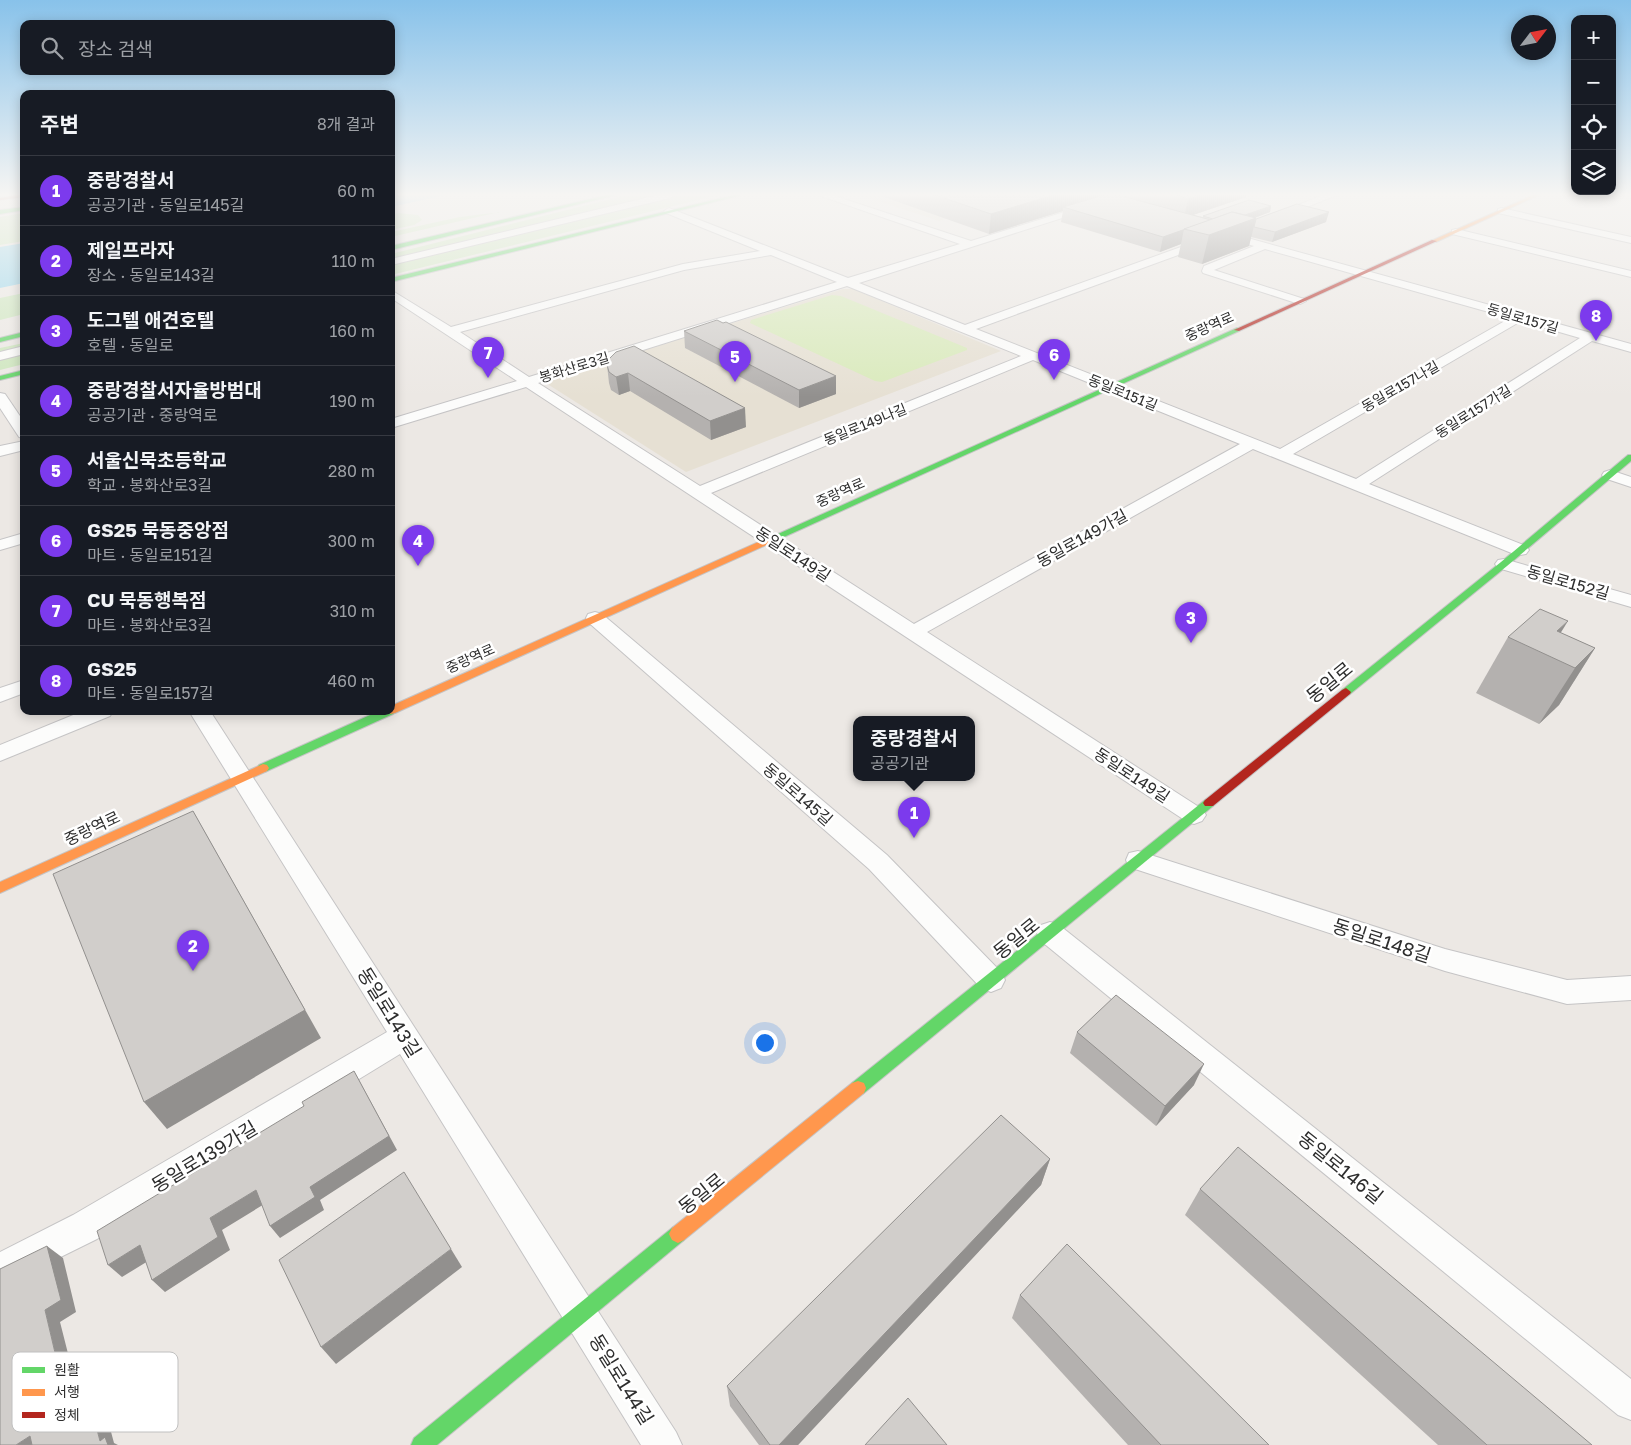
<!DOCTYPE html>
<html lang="ko">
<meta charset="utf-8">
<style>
:root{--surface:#171b24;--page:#20242c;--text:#f1f3f6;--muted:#9ea1a6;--line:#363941;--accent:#7c3aed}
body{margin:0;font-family:"Golos Text","Noto Sans KR",sans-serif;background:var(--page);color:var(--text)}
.controls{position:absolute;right:15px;top:15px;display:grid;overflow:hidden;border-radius:10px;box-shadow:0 2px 12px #0003}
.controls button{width:45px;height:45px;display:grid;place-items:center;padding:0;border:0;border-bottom:1px solid var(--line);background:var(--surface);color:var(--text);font:25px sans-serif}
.compass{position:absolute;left:1511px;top:15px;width:45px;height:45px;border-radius:50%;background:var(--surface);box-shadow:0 2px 12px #0003;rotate:58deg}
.you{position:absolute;left:764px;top:1042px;width:18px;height:18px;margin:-12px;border:4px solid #fff;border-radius:50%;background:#1a73e8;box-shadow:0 0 0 8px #1a73e833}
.badge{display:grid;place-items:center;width:32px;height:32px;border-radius:50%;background:var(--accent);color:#fff;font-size:16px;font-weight:700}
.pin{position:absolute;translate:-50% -41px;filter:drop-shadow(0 1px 2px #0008)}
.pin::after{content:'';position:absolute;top:26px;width:18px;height:15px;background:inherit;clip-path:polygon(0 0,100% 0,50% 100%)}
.popup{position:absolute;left:853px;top:716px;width:122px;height:65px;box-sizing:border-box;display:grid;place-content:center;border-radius:10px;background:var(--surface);filter:drop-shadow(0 1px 4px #0005);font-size:16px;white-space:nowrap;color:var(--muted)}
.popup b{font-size:19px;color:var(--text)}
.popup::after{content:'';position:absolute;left:50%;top:100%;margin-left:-10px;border:10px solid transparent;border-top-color:var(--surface)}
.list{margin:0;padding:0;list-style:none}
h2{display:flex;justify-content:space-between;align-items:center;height:65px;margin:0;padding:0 20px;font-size:21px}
h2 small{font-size:16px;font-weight:400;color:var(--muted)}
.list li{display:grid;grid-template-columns:32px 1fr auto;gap:15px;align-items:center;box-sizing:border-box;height:70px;padding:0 20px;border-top:1px solid var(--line)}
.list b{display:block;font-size:19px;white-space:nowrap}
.list p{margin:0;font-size:16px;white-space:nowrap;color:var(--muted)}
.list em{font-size:16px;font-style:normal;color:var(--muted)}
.icon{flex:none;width:28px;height:28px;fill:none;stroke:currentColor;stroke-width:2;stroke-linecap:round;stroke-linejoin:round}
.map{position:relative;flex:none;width:1631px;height:1445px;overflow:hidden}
.search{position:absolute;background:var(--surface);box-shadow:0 2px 12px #0003;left:20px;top:20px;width:375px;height:55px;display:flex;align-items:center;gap:12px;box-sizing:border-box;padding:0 18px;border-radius:10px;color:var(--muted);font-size:19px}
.panel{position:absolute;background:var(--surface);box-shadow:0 2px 12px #0003;left:20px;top:90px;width:375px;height:625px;border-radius:10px}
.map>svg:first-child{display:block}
</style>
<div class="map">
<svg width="1631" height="1445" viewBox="0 0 1631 1445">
<rect width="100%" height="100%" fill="#ece8e4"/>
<g fill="#e6e0d3">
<polygon points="860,195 1026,195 939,221"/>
<polygon points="843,289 853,289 1001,351 686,472 549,385 550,379"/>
</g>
<g fill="#cee6be">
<polygon points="627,195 718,195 391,275 391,254"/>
<polygon points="500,212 499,212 391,237 391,232 460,217"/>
<polygon points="24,213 24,241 0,245 0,217"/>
<polygon points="398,213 418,215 422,220 414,225 391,230 391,215"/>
<polygon points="24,293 24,314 0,320 0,298"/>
<polygon points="24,343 24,364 0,370 0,348"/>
</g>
<polygon fill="#d9eabb" points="832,295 841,296 967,348 967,350 882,382 875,381 750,323 751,320"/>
<g fill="#99d6ec">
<polygon points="391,195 445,195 391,207"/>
<polygon points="24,243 24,283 0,288 0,247"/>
</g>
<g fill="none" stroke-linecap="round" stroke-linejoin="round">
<g stroke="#c5c4c5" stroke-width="2">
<g id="street">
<polygon points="658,195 675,195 670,198 391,265 391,259"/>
<path d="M818,195h14l139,46 148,-46h15l-275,88 106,42 238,-86h8l1,2 -1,2 -235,86 304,120 230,-131 -245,-69 -51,21 90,29 2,2 -6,3 -4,-1 -93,-30 -1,-2 2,-5 50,-20 -36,-10v-4h8l405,112v8l-39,-11 -223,143 157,62 3,4 -3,4 -6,1 -6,-1 -261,-105 -326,183 275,177 4,6 -4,6 -8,3 -8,-3 -660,-434 -135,41v-9l126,-38 -126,-83v-8l60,37 232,-63 77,-13 -94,-38 -2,-2 5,-3 179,70 112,-34zM771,255l66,27 -308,95 -69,-45 224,-62zM847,286l174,70 -321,130 -162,-103zM1521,321l59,17 -224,141 -63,-25zM1033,360l207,84 -326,180 -203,-131z"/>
<polygon points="1323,195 1337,195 1279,218 1273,218 1271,216"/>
<polygon points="1501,208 1631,237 1631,243 1498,213 1498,209"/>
<polygon points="1456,229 1631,271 1631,277 1452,234 1452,230"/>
<polygon points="24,346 24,354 0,360 0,352"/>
<polygon points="0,393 5,394 24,422 24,438 19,437 0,408"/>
<polygon points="24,441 24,450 0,456 0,446"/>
<polygon points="1610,470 1631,477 1631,487 1604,478 1602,475 1604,472"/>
<polygon points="24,533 24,543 0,550 0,540"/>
<polygon points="1504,559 1631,595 1631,607 1498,568 1495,564 1498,560"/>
<polygon points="595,612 602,614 887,855 1001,972 1005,980 1001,988 991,992 981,988 869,869 588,622 586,618 588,614"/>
<polygon points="24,680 24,693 0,702 0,688"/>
<polygon points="83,711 113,711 110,716 0,761 0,745"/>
<polygon points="189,711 210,711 676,1432 682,1445 641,1445 400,1054 97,1239 0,1287 0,1252 73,1215 387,1032"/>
<polygon points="1138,851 1445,949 1567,980 1631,976 1631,1000 1567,1004 1445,971 1129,867 1126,860 1129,853"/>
<polygon points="1050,922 1059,925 1631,1379 1631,1420 1618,1415 1041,941 1037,933 1041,925"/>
</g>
</g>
<g stroke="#c5c4c5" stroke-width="2">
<g id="fast">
<polygon points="607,195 616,195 391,250 391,246"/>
<polygon points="734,195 742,195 391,282 391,278"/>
<polygon points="24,207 24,210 0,214 0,210"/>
<polygon points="1237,328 1239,329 1239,331 775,541 769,541 767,539"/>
<polygon points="24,332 24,336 0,342 0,338"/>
<polygon points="24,370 24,374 0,380 0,376"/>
<polygon points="1628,455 1631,455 1631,461 1507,566 1350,694 1342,694 1341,692 1342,690 1501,562"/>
<polygon points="391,708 395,711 393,714 267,771 263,772 257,768 259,765 379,711 391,711"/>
<polygon points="1209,799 1213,800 1215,803 1213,806 864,1093 858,1095 852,1093 850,1088 852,1083 1205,800"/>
<polygon points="678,1225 684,1228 687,1234 684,1240 437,1445 411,1445 414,1438 672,1228"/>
</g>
</g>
<g stroke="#c5c4c5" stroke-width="2">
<g id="slow">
<polygon points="1533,195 1539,195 1436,242 1431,241"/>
<polygon points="772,536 775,537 775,541 395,713 391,714 386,711 391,711 391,706"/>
<polygon points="263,764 267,765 269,768 267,771 0,893 0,882"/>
<polygon points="858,1081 864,1083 866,1088 864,1093 684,1240 678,1243 672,1240 669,1234 672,1228 852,1083"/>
</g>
</g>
<g stroke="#c5c4c5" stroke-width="2">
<g id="jam">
<polygon points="15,195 24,195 24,197 0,200 0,198"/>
<polygon points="1432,240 1437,241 1239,331 1234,330"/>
<polygon points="1346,688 1351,692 1350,694 1213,806 1205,806 1203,803 1205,800 1342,690"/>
</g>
</g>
<use href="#street" fill="#fcfcfb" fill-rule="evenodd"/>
<use href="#fast" fill="#63d668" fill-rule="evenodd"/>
<use href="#slow" fill="#ff974d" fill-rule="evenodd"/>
<use href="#jam" fill="#b3261e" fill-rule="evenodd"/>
</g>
<g fill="#b4b1af">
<polygon points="884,195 1118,195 1125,197 1125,195 1246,195 1246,197 1193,215 1203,217 1203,216 1271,206 1270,212 1255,218 1256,218 1256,219 1326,222 1272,242 1251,237 1249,246 1202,264 1178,257 1181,244 1160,252 1061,222 1063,211 989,234 884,197"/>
<polygon points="684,331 836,394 799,408 685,348"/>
<polygon points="609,359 746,427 711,440 630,391 619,395 611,390 609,383 607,365"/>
<polygon points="1561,633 1595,648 1559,705 1539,724 1476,693 1508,637"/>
<polygon points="1077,1032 1194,1085 1156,1126 1070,1053"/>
<polygon points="1050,1159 1041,1185 798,1445 759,1445 730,1406 727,1386"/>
<polygon points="1200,1189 1592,1445 1438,1445 1185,1215"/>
<polygon points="1020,1295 1269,1445 1128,1445 1012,1318"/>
</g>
<g fill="#92908e">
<polygon points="1053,195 1113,195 1063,207 1063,211 989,234 991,214"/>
<polygon points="1199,195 1246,195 1246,197 1184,218 1188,199"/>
<polygon points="1271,206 1270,212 1224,229 1226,222"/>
<polygon points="1329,212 1326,222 1272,242 1275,232"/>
<polygon points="1256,218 1249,246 1202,264 1209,235"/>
<polygon points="1184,229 1181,244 1160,252 1163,237"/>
<polygon points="628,373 630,391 619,395 616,377"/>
<polygon points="836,376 836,394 799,408 799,390"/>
<polygon points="745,408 746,427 711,440 710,421"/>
<polygon points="1568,621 1547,655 1557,631"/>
<polygon points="1595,648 1559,705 1539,724 1575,668"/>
<polygon points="193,811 321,1038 167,1129 144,1102"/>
<polygon points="1204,1064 1194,1085 1156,1126 1165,1106"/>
<polygon points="354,1071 397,1150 320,1200 324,1210 280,1238 270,1226 310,1187"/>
<polygon points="1050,1159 1041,1185 798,1445 779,1445"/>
<polygon points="256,1190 266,1203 222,1230 230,1250 165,1292 152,1280 210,1218"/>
<polygon points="140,1245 153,1258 122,1277 108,1265"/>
<polygon points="47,1246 63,1258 76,1312 60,1322 76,1385 60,1374 45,1310"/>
<polygon points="451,1249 462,1267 336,1364 321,1347"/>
<polygon points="79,1361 95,1372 114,1443 118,1445 107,1445 100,1441"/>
<polygon points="30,1436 47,1445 16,1445"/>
</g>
<g fill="#d1cecb" stroke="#92908e">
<polygon points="935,195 1053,195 991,214"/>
<polygon points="1104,195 1118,195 1211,220 1163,237 1063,207"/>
<polygon points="1176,195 1199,195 1188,199"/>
<polygon points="1249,200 1271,206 1245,215 1232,212 1213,219 1203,216"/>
<polygon points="1297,204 1329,212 1275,232 1254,227 1256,219"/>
<polygon points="1232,212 1256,218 1209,235 1184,229"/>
<polygon points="717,320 723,323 726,322 836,376 799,390 684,331"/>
<polygon points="634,346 745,408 710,421 628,373 616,377 609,372 607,365 609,359 616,352"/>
<polygon points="1540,609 1568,621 1557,631 1595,648 1575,668 1508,637"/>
<polygon points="193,811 305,1010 144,1102 53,874"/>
<polygon points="1116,995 1204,1064 1165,1106 1077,1032"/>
<polygon points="354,1071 389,1136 310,1187 315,1197 270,1226 256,1190 210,1218 218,1237 152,1280 140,1245 108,1265 97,1231 304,1106 302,1102"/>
<polygon points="1001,1115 1050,1159 779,1445 770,1445 727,1386"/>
<polygon points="1238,1147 1592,1445 1487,1445 1200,1189"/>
<polygon points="404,1172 451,1249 321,1347 279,1260"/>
<polygon points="1067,1244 1269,1445 1161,1445 1020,1295"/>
<polygon points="47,1246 61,1300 45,1310 60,1374 79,1361 100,1441 105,1437 108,1445 32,1445 30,1436 16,1445 0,1445 0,1269"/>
<polygon points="908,1398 947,1445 865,1445"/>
</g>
<linearGradient id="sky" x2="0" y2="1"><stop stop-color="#88c2ea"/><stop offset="0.49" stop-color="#f6f5f3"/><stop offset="1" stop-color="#f6f5f3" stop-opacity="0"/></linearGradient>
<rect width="1631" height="397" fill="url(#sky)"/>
<g text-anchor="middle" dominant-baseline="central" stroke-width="5" stroke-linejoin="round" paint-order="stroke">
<g font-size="14" fill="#2e2e2e" stroke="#fff">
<text transform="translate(1523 318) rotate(16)">동일로157길</text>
<text transform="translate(1209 326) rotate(-24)">중랑역로</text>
<text transform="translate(574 367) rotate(-17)">봉화산로3길</text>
<text transform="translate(1400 386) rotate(-30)">동일로157나길</text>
<text transform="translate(1123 392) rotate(22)">동일로151길</text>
<text transform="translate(1473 411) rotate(-32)">동일로157가길</text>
<text transform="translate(865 424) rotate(-22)">동일로149나길</text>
<text transform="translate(840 492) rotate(-24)">중랑역로</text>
<text transform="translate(470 658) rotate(-24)">중랑역로</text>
</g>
<g font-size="16" fill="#2e2e2e" stroke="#fff">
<text transform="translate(1082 538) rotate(-29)">동일로149가길</text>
<text transform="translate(793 554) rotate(33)">동일로149길</text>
<text transform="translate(1568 582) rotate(16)">동일로152길</text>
<text transform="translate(1132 775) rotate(33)">동일로149길</text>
<text transform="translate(798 794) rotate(41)">동일로145길</text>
<text transform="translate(92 828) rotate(-25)">중랑역로</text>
</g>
<g font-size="19" fill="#2e2e2e" stroke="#fff">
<text transform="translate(1329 682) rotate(-39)">동일로</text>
<text transform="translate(1016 938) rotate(-39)">동일로</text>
<text transform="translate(1382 940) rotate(18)">동일로148길</text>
<text transform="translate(390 1012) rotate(58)">동일로143길</text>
<text transform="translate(204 1156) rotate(-31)">동일로139가길</text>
<text transform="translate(1341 1167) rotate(39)">동일로146길</text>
<text transform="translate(701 1193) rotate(-39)">동일로</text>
<text transform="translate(622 1379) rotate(58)">동일로144길</text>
</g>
</g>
<rect x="12" y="1352" width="166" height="80" rx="8" fill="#fff" stroke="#c0c0c0" stroke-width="1"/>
<rect x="22" y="1367" width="23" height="6" fill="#63d668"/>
<rect x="22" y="1389" width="23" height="7" fill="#ff974d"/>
<rect x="22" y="1412" width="23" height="6" fill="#b3261e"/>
<g font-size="14" fill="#2e2e2e">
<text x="54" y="1375">원활</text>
<text x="54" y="1397">서행</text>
<text x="54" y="1420">정체</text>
</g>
</svg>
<div class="controls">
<button>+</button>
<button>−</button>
<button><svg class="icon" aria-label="locate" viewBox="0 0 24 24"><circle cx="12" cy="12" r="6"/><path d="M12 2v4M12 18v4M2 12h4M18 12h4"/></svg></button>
<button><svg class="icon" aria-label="layers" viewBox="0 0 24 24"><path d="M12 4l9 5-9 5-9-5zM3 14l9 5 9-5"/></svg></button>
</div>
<svg class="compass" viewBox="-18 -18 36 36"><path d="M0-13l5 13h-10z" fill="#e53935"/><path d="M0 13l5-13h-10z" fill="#9ea1a6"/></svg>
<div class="you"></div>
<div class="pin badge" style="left:914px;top:838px">1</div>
<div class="popup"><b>중랑경찰서</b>공공기관</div>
<div class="pin badge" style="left:193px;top:971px">2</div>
<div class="pin badge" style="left:1191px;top:643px">3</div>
<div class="pin badge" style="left:418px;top:566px">4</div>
<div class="pin badge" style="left:735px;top:382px">5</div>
<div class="pin badge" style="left:1054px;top:380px">6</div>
<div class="pin badge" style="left:488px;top:378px">7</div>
<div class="pin badge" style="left:1596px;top:341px">8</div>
<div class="search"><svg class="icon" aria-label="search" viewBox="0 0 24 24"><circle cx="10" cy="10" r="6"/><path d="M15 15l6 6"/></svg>장소 검색</div>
<section class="panel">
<h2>주변<small>8개 결과</small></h2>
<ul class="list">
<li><span class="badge">1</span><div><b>중랑경찰서</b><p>공공기관 · 동일로145길</p></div><em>60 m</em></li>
<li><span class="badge">2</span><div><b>제일프라자</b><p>장소 · 동일로143길</p></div><em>110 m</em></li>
<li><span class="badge">3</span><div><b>도그텔 애견호텔</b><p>호텔 · 동일로</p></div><em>160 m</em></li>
<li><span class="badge">4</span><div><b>중랑경찰서자율방범대</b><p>공공기관 · 중랑역로</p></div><em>190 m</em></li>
<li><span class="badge">5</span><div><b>서울신묵초등학교</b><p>학교 · 봉화산로3길</p></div><em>280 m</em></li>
<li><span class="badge">6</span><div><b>GS25 묵동중앙점</b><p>마트 · 동일로151길</p></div><em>300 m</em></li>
<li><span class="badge">7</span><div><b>CU 묵동행복점</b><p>마트 · 봉화산로3길</p></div><em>310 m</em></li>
<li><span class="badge">8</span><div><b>GS25</b><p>마트 · 동일로157길</p></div><em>460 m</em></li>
</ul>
</section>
</div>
